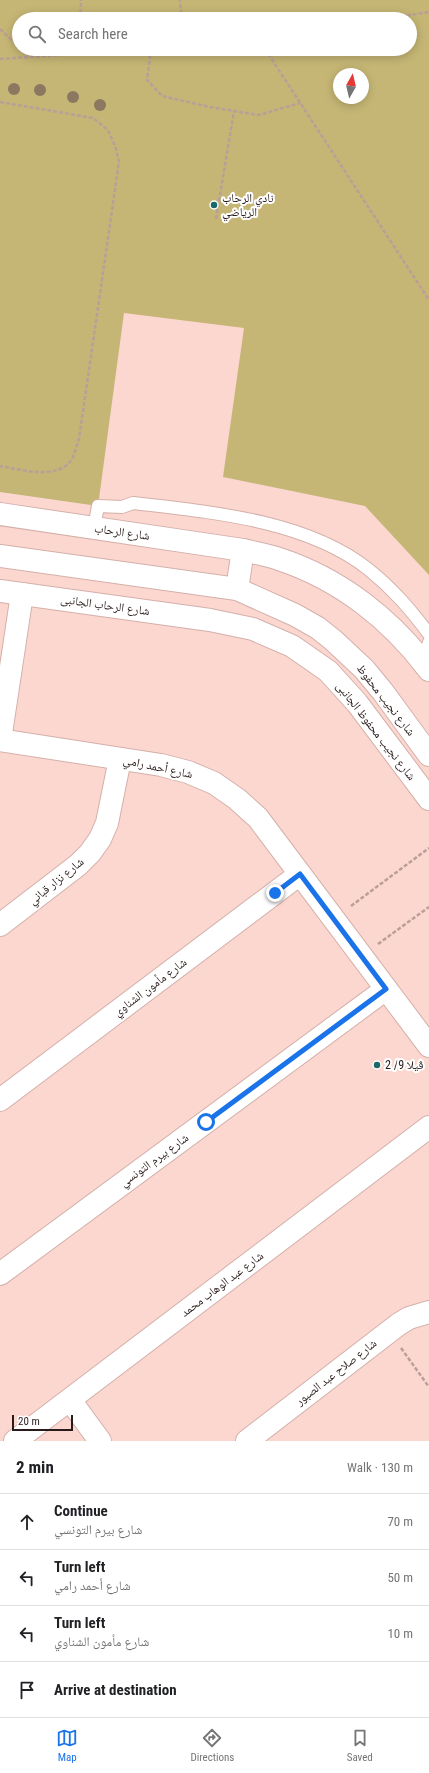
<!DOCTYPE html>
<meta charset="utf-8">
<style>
:root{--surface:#fff;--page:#f2f2f2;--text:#202124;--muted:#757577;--line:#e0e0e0;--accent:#1a73e8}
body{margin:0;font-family:"Roboto Condensed","Noto Naskh Arabic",sans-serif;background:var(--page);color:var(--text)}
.compass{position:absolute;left:333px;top:68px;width:36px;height:36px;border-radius:50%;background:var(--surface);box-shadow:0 2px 10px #0003;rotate:8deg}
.scale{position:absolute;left:12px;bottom:10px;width:61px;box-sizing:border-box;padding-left:4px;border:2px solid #281b19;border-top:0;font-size:11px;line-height:14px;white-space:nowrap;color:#281b19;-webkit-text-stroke:3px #fff;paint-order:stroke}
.stop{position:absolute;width:12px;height:12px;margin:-9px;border:3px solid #1a73e8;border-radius:50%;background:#fff}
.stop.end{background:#1a73e8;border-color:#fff;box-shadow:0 1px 4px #0008}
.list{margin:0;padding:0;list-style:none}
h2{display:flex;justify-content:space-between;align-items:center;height:52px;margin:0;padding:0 16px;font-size:17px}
h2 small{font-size:13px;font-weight:400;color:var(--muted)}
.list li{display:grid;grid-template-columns:26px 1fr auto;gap:12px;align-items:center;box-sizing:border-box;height:56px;padding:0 16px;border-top:1px solid var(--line)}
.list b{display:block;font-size:15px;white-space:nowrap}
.list p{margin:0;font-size:13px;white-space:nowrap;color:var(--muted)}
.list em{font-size:13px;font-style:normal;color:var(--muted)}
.icon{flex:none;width:22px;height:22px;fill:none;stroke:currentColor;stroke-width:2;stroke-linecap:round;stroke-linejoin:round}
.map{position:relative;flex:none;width:429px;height:1441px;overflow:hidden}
.search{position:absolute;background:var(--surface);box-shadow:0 2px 10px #0003;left:12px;right:12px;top:12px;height:44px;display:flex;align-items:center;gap:10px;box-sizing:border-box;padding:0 14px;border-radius:22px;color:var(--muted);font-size:15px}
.sheet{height:276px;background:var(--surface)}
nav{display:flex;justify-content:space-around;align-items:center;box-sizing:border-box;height:56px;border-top:1px solid var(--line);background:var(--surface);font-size:11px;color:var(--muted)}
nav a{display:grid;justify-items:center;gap:2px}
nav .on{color:var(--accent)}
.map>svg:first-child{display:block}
</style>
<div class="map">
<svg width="429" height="1441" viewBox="0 0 429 1441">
<rect width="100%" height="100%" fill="#fbd7d0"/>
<path fill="#c5b675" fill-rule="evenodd" d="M0,0h429v575l-64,-69 -142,-29 21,-149 -120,-15 -26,193 -98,-14zM19,19h391v30h-391zM339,74h24v24h-24z"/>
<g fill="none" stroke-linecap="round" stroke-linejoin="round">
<g stroke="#d4b0aa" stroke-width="14">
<g id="lane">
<path d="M94,528l4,-22 24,1 11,-4c77,9 173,17 235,66 25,20 42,40 61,65"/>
<polyline points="423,661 429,642"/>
</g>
</g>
<g stroke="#d4b0aa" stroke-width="24">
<g id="street">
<polyline points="0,591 210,620 253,629 292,646 328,671 357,703 429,799"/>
<polyline points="0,740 161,765 188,772 214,783 237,799 258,818 429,1046"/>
<polyline points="0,740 22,594"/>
<polyline points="0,925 78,865 90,853 100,839 107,823 120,759"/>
<polyline points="0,1100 300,874"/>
<polyline points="0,1274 386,989"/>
<polyline points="70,1400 100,1441"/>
<polyline points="15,1441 429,1127"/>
<polyline points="247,1441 399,1324 409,1318 429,1312"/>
</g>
</g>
<g stroke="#d4b0aa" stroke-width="24">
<g id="secondary">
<path d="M0,514l243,36c12,3 24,5 36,9 61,20 112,60 150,111"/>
<polyline points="0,556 237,589 295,615 318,628 333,640 364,669 383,692 429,755"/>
<polyline points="237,589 243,550"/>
</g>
</g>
<g stroke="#bb9e98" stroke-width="2.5" stroke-dasharray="4 2" stroke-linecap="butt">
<polyline points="80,19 81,0"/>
<polyline points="178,19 181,13 180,0"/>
<polyline points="383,19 429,12"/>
<polyline points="0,29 19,47"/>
<polyline points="21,49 30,56"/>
<polyline points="151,49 147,80 162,96 210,107 259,115 300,103"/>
<polyline points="265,49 429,300"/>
<polyline points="59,54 64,49"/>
<polyline points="0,59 151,49"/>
<path d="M0,102l93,16 15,12 8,19 3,13 -40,277c-2,6 -4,12 -6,18 -12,24 -52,13 -73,9"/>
<polyline points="216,219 234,111"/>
<polyline points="351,906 429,848"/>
<polyline points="378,944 429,907"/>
<polyline points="401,1348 429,1387"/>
</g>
<use href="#lane" stroke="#fff" stroke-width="12"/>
<use href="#street" stroke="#fff" stroke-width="22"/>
<use href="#secondary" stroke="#fff" stroke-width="22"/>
</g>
<g fill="#8c7861">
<circle cx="14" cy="89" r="6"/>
<circle cx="40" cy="90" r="6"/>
<circle cx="73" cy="97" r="6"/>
<circle cx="100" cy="105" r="6"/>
</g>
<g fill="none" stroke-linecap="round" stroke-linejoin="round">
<polyline stroke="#1a73e8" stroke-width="5" points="206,1122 386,989 300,874 275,893"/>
</g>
<g fill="#1b686a" stroke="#fff" stroke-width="1.5">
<circle cx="214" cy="205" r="4"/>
<circle cx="377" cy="1065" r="4"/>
</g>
<g text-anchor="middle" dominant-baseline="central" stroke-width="4" stroke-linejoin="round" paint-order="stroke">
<g font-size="12" fill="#281b19" stroke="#fff" text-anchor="start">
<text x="222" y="198">نادي الرحاب<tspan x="222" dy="14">الرياضي</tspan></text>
<text x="385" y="1065">ڤيلا 9/ 2</text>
</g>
<g font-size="12" fill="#281b19" stroke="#fff">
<text transform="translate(122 532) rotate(8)">شارع الرحاب</text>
<text transform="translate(105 605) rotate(8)">شارع الرحاب الجانبى</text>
<text transform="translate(386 700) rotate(52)">شارع نجيب محفوظ</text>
<text transform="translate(376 731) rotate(52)">شارع نجيب محفوظ الجانبى</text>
<text transform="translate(158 767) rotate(12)">شارع أحمد رامي</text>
<text transform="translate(56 881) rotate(-39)">شارع نزار قباني</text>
<text transform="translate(150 987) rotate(-37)">شارع مأمون الشناوي</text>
<text transform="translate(154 1160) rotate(-36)">شارع بيرم التونسي</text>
<text transform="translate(222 1284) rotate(-37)">شارع عبد الوهاب محمد</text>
<text transform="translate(336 1372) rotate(-38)">شارع صلاح عبد الصبور</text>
</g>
</g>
</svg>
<svg class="compass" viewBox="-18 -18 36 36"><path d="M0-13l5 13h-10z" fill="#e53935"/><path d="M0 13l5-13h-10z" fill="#757577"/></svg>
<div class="scale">20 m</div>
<div class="stop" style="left:206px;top:1122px"></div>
<div class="stop end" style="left:275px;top:893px"></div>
<div class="search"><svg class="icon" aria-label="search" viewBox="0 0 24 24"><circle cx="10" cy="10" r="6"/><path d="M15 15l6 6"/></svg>Search here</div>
</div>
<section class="sheet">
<h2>2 min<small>Walk · 130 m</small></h2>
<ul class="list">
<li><svg class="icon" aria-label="ahead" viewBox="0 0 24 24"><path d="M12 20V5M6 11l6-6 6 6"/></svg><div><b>Continue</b><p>شارع بيرم التونسي</p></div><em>70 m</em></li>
<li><svg class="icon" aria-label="left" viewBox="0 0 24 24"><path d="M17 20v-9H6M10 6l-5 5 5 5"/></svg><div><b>Turn left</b><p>شارع أحمد رامي</p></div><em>50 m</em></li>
<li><svg class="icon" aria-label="left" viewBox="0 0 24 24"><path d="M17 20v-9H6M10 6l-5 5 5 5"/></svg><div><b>Turn left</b><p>شارع مأمون الشناوي</p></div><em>10 m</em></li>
<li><svg class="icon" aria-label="arrive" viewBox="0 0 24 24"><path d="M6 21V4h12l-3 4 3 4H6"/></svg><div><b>Arrive at destination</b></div></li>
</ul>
</section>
<nav>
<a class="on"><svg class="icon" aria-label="map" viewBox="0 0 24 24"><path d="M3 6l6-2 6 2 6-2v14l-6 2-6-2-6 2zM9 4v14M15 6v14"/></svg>Map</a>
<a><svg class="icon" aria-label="directions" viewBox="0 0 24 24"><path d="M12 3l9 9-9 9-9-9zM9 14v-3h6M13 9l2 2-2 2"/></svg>Directions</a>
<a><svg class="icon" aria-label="saved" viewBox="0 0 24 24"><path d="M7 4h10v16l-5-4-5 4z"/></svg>Saved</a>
</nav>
